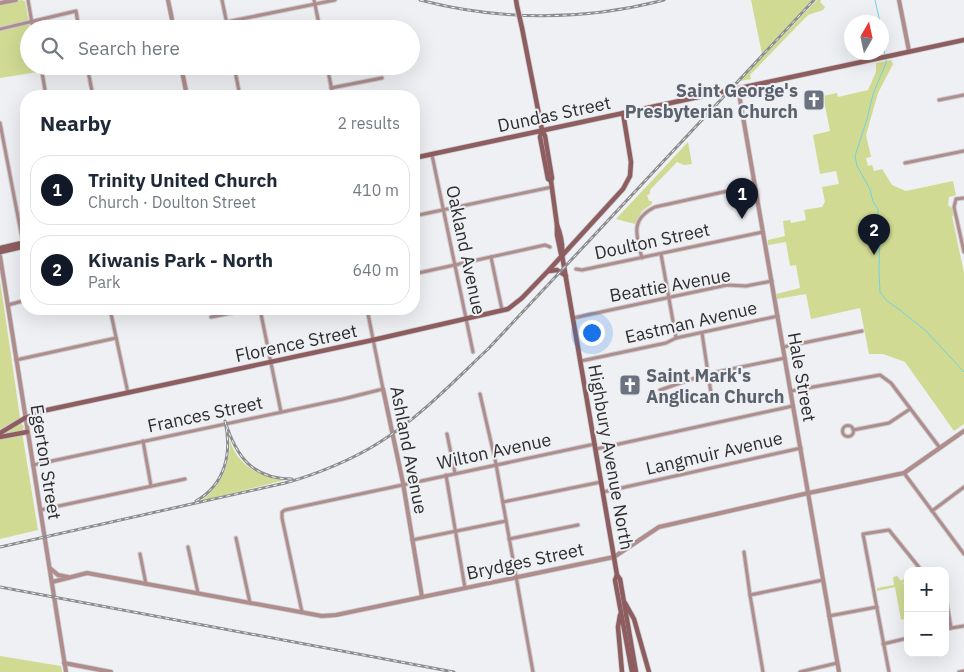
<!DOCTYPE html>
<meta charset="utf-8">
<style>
:root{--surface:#fff;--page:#f6f6f7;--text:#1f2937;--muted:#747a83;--line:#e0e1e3;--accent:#111827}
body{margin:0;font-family:"IBM Plex Sans",sans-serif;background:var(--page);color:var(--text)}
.controls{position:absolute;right:15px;bottom:15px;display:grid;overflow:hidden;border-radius:10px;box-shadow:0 5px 20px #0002}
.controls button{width:45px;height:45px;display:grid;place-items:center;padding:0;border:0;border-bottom:1px solid var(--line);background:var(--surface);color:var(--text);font:25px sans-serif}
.compass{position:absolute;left:844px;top:15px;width:45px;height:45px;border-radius:50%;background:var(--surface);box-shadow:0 5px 20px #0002;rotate:9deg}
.you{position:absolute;left:591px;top:332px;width:18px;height:18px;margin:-12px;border:4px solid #fff;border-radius:50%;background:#1a73e8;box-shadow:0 0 0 8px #1a73e833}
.badge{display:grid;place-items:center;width:32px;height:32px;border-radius:50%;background:var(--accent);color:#fff;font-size:16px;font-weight:700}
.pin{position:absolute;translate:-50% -41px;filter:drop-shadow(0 1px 2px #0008)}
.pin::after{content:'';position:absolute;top:26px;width:18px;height:15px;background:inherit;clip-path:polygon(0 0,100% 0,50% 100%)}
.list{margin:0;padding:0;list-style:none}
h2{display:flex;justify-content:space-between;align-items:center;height:65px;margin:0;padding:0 20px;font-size:21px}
h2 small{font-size:16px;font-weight:400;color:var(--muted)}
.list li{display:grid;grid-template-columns:32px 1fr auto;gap:15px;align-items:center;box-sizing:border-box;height:70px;margin:0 10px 10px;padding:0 10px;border:1px solid var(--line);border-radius:20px}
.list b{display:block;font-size:19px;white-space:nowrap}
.list p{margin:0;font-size:16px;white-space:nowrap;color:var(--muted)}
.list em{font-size:16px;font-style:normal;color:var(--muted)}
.icon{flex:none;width:28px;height:28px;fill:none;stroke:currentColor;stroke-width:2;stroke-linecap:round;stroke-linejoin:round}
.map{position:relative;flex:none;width:964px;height:672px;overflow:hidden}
.search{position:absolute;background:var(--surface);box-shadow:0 5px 20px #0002;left:20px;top:20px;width:400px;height:55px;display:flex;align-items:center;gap:12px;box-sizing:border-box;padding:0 18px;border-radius:28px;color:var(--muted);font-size:19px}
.panel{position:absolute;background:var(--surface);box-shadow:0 5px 20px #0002;left:20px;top:90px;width:400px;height:225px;border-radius:20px}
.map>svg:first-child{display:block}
</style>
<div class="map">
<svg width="964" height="672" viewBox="0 0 964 672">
<rect width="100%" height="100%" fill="#eef0f3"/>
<g fill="#d1da93">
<polygon points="21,0 25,1 30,29 29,66 37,66 38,72 0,78 0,5"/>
<polygon points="751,0 812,0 762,54"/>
<polygon points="817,0 821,0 820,2 825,7 823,10 808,15 750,75 751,79 740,81"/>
<polygon points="891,60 893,64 878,93 866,135 871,157 866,158 868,166 872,165 874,171 882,169 892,185 906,191 953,181 956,195 949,197 948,205 954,210 955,215 952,216 964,273 964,424 954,431 905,362 883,354 869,354 860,308 811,319 806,294 777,299 776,294 800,288 796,265 790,266 786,242 768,245 768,240 785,236 783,221 790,220 791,223 806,220 804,210 822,207 825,202 822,187 839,184 836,171 820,174 813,135 830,131 823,96 837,93 838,97 868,90 876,72 876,63"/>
<polygon points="688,142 692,164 684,165 677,162 650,190 650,194 647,195 649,201 652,201 652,204 642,211 635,224 616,219"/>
<polygon points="0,280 21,424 24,426 22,432 38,530 0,539"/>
<path d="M230,440c7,26 31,37 55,40l-85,21c21,-13 30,-37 30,-61z"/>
<polygon points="897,576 901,581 908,576 908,579 903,583 908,590 908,618 901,620 895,587 877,591 877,588 894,585 893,577"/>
<polygon points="0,656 61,666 62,672 0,672"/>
</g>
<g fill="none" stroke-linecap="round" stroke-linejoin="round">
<g stroke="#70d3e0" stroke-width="1">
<polyline points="875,0 880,22"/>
<polyline points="882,35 885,55"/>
<polyline points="886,59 886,63 873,94 867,119 855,156 857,166 870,189 873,202 878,209 878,222 880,233 879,270 880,292 887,301 900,310 926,331 964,372"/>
</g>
<g stroke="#cbcdd0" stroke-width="5">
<g id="minor">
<polyline points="28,0 33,29"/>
<polyline points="222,0 228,29"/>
<polyline points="314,0 320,29"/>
<polyline points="226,22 335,0"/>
<polyline points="0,29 76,11 79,29"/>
<polyline points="41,66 46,96"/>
<polyline points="87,66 93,96"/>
<polyline points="234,66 240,96"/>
<polyline points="327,66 333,96"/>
<polyline points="331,88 382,78"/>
<polyline points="939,100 964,95"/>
<polyline points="0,123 23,243"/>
<polyline points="432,155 473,352"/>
<polyline points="905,163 964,151"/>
<polyline points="964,198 956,199 954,207 964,252"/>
<polyline points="414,216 552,187"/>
<polyline points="661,254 676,338"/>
<polyline points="491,257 502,310"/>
<path d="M642,258c-6,-23 -12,-39 13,-51l100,-22"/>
<polyline points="576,269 582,270 763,232"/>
<polyline points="414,274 545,245 550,247"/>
<polyline points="8,305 26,300"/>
<polyline points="110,309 128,393"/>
<polyline points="260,309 281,412"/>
<polyline points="211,317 252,309"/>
<polyline points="573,318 727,285 746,286 772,281"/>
<polyline points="702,333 712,400"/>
<polyline points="783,347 862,331"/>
<polyline points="16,360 116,338"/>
<polyline points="581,361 666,343 676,338 778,316"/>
<polyline points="660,390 707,374 785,358"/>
<polyline points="791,391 880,375 891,383 940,448"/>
<polyline points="480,394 496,464 533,672"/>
<circle cx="848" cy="431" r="5.5"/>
<polyline points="853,430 889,423 910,409"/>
<polyline points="447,434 455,473"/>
<polyline points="143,441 151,486"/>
<polyline points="596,449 793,406"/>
<polyline points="33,465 343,399 383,389 367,309"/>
<polyline points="904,473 964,554"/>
<polyline points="446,475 465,588"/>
<polyline points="603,492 801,448"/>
<polyline points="503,502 601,482"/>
<polyline points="40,510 185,479"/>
<polyline points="932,511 964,487"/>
<polyline points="236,538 250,603"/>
<polyline points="509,539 578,525"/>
<polyline points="412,540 506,521"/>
<polyline points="188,547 198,593"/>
<polyline points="744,552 750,595"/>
<polyline points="140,554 146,584"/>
<polyline points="945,602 947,604 951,628"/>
<polyline points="302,612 282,518 282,512 285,510 595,444"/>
<polyline points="829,616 877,607"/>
<polyline points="945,629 964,626"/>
<polyline points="883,644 908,638"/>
<polyline points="763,672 750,595 823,580"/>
<polyline points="800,672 837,663"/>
<polyline points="889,672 863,534 889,530 922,571"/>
<polyline points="959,672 964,671"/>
</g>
</g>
<g stroke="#cbcdd0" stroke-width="5.5">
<g id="tertiary">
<polyline points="168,0 174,29"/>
<polyline points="899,0 909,51"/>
<polyline points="0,3 16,0"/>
<polyline points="181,66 187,96"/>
<polyline points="738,88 839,672"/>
<polyline points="0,256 66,672"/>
<polyline points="383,389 403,483 422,597"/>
<polyline points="51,569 58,575 68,577"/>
<polyline points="52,582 87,573 322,616 336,615 614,557 659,527 804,494 904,473 964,431"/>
<polyline points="64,663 111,672"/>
</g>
</g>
<g stroke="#cbcdd0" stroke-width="6">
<g id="secondary">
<polyline points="516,0 517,6"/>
<polyline points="522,28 542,130 545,136 552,178 551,181 557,225 557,235 561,254"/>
<polyline points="542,130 540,137 548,179 551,181"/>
<polyline points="414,158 964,40"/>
<path d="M557,225c4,10 6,19 5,30l55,320 -2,5 17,92"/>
<polyline points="0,248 26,242"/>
<polyline points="0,252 26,246"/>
<polyline points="549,271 557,270 566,276"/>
<polyline points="0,433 25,418 47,410 373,340 508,309 522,298 548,271 623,189 630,176 631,162 623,113"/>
<polyline points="0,437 27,432"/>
<polyline points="617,575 620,579 636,672"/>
<polyline points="625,603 634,619 649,672"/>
<polyline points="620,615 618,627 622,672"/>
</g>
</g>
<use href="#minor" stroke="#b08d8d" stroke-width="3"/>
<use href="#tertiary" stroke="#b08d8d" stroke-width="4"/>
<use href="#secondary" stroke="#8e5d5f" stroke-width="4.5"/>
<g stroke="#8c8d8f" stroke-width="3">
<g id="rail">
<path d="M420,0c80,21 164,21 244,0"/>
<path d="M196,501c30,-17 36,-49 29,-80 11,35 27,58 67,58"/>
<path d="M0,547l285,-64c30,-8 69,-24 95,-41 40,-25 74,-61 108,-93l326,-349"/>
<polyline points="0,587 454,672"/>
</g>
</g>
<use href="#rail" stroke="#eef0f3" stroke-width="1" stroke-dasharray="4" stroke-linecap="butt"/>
<g stroke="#cbcdd0" stroke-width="6" stroke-linecap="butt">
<polyline id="secondary-bridge" points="517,6 522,28"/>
</g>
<use href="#secondary-bridge" stroke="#8e5d5f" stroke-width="4.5"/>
</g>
<defs>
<g id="church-square" transform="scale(1.125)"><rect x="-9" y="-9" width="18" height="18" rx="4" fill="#6b7280" stroke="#eef0f3"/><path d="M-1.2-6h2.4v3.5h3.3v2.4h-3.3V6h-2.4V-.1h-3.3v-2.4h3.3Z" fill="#fff"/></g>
</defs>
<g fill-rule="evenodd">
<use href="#church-square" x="814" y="100"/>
<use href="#church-square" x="630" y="385"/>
</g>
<g text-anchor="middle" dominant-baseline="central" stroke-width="4" stroke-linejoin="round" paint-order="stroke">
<g font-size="18" font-weight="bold" fill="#5b616d" stroke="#eef0f3" text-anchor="end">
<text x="798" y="90">Saint George's<tspan x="798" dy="21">Presbyterian Church</tspan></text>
<text x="646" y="375" text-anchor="start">Saint Mark's<tspan x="646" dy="21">Anglican Church</tspan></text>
</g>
<g font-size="18" fill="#2d2d2e" stroke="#eef0f3">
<text transform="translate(554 114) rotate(-12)">Dundas Street</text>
<text transform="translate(652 241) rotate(-12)">Doulton Street</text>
<text transform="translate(466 250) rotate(78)">Oakland Avenue</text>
<text transform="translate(670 285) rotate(-10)">Beattie Avenue</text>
<text transform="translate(691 322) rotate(-13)">Eastman Avenue</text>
<text transform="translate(296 343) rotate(-12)">Florence Street</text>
<text transform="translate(802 377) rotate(80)">Hale Street</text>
<text transform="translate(205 414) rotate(-12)">Frances Street</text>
<text transform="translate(409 450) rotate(79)">Ashland Avenue</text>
<text transform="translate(494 451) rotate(-12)">Wilton Avenue</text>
<text transform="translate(714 453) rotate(-13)">Langmuir Avenue</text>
<text transform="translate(611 457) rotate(80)">Highbury Avenue North</text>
<text transform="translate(46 462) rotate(81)">Egerton Street</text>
<text transform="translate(525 561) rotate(-12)">Brydges Street</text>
</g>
</g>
</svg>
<div class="controls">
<button>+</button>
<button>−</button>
</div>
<svg class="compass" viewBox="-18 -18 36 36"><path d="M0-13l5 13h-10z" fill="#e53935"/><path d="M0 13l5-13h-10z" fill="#747a83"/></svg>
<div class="you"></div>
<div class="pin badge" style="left:742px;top:219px">1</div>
<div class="pin badge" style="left:874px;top:255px">2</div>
<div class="search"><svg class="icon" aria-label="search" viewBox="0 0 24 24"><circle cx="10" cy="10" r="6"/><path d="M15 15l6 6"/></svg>Search here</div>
<section class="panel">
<h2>Nearby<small>2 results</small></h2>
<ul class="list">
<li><span class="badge">1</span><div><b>Trinity United Church</b><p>Church · Doulton Street</p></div><em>410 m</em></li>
<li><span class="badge">2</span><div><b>Kiwanis Park - North</b><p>Park</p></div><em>640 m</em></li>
</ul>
</section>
</div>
